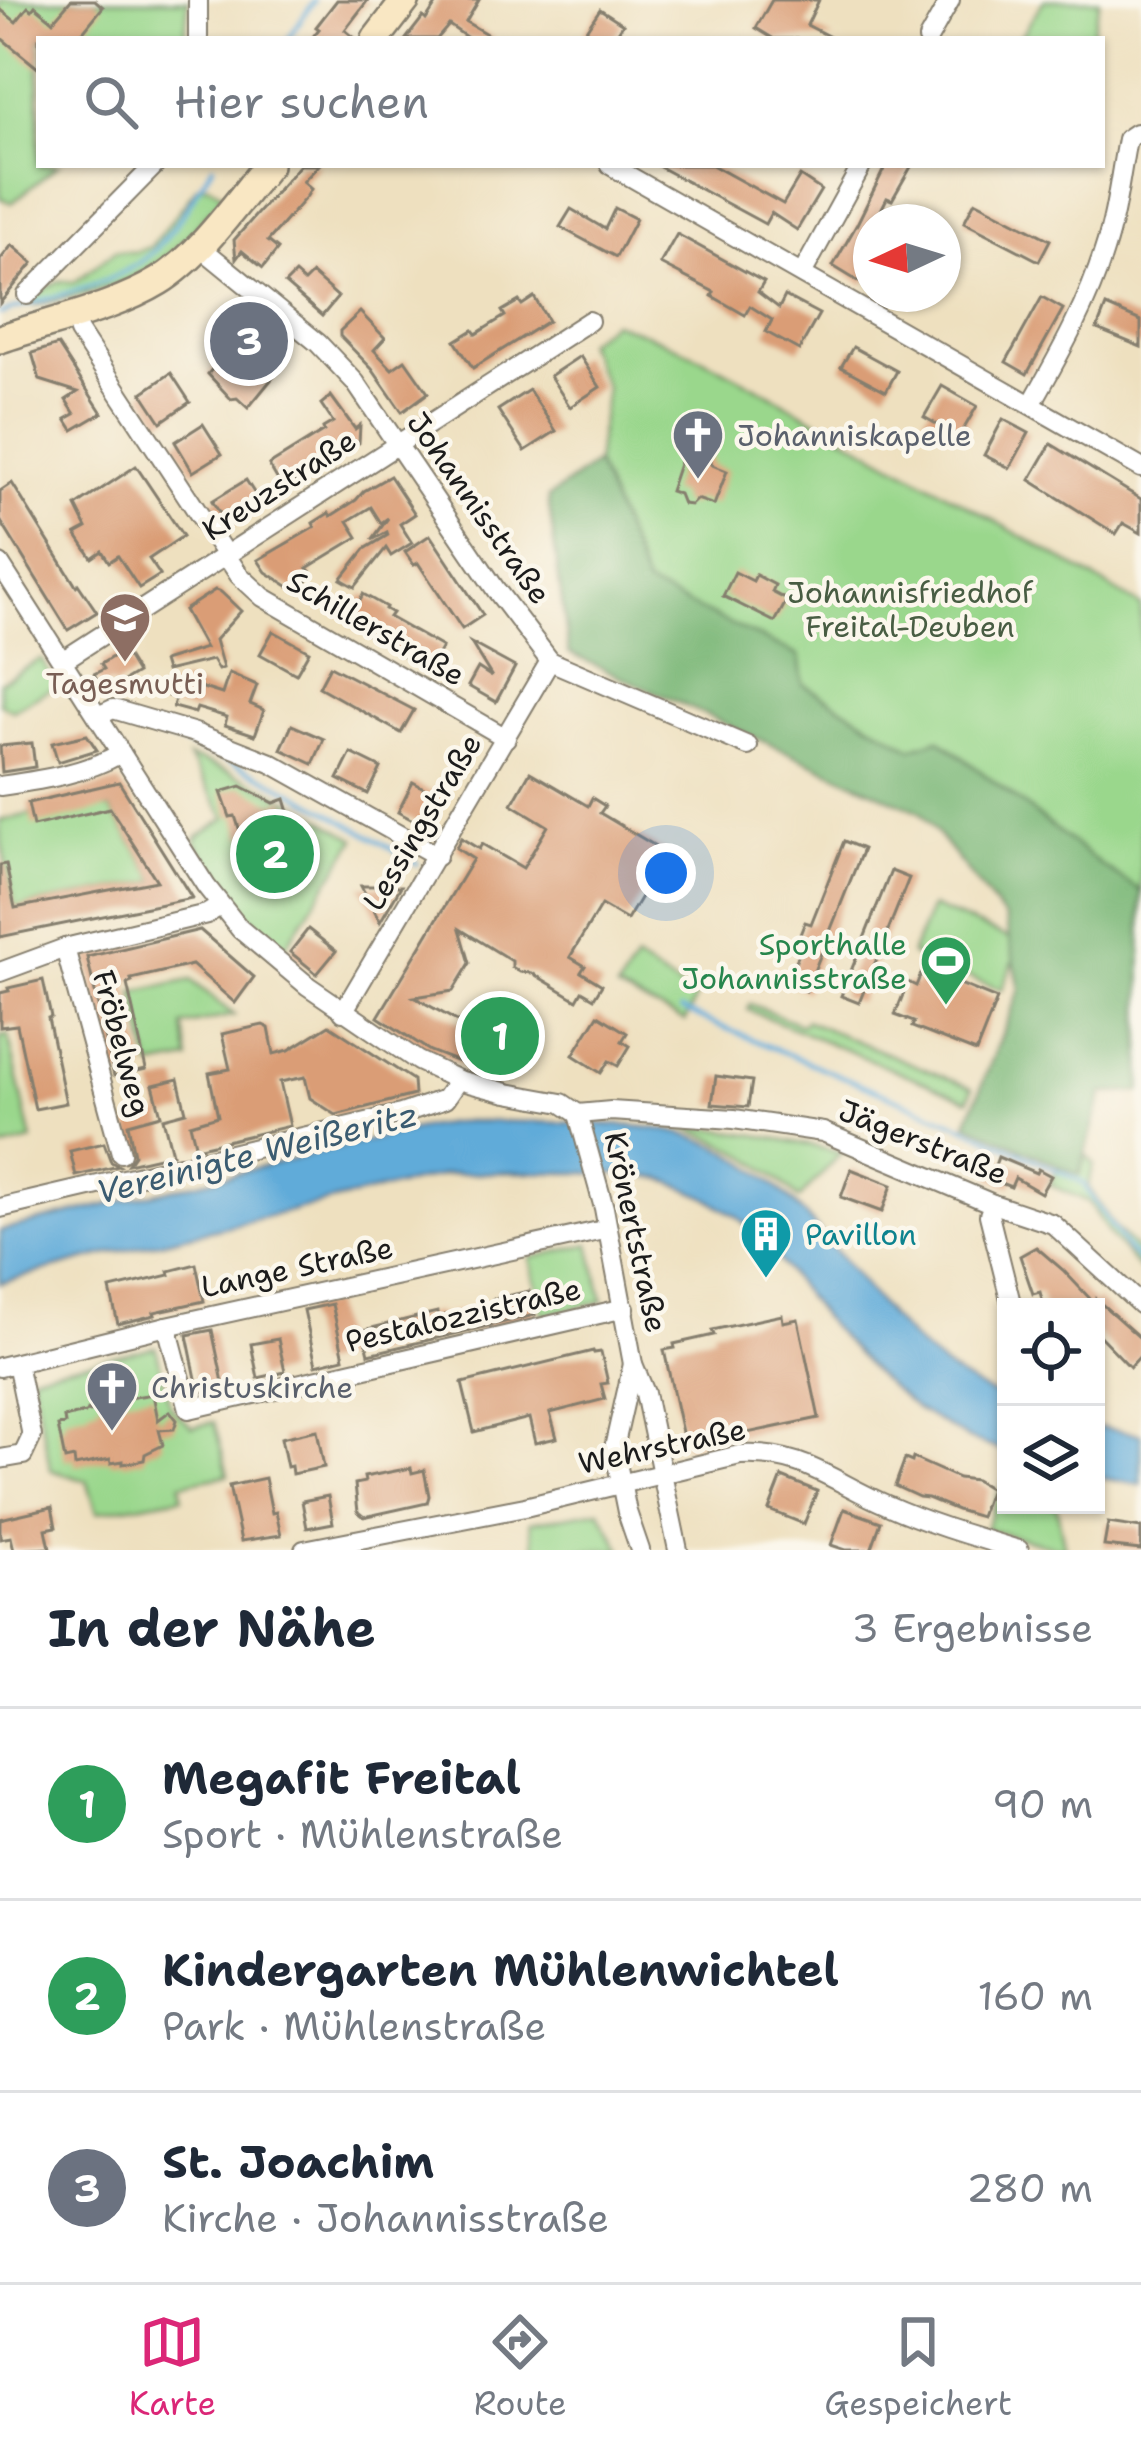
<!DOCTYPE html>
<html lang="de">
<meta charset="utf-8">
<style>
:root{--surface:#fff;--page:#f2f2f3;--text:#1f2937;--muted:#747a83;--line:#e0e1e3;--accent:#db2777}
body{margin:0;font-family:"Shantell Sans",sans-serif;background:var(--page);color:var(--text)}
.controls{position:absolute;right:36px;bottom:36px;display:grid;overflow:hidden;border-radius:0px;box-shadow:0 3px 9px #0004}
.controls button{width:108px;height:108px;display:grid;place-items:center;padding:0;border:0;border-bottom:3px solid var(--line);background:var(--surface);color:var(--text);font:60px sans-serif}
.compass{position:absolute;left:853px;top:204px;width:108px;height:108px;border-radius:50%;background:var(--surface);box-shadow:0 3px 9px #0004;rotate:266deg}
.you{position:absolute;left:666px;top:873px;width:42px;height:42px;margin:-30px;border:9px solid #fff;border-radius:50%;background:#1a73e8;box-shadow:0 0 0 18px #1a73e833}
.badge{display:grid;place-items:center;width:78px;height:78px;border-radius:50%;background:var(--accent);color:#fff;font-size:39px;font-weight:700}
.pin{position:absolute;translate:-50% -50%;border:6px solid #fff;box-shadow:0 3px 12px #0006}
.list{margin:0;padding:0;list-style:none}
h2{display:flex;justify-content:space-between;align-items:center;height:156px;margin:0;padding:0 48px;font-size:51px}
h2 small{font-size:39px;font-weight:400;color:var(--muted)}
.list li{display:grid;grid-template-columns:78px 1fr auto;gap:36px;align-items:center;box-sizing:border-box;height:192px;padding:0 48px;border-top:3px solid var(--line)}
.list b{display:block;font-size:45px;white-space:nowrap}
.list p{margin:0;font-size:39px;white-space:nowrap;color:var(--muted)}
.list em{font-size:39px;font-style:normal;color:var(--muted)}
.icon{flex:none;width:66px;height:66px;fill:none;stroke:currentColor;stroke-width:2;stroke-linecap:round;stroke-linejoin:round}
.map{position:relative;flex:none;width:1141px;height:1550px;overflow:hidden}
.search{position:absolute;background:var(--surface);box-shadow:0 3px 9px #0004;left:36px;right:36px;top:36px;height:132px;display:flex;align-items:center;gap:30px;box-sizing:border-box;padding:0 42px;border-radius:0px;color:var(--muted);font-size:45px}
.sheet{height:732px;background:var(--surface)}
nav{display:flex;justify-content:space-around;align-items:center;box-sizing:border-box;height:168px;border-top:3px solid var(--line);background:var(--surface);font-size:33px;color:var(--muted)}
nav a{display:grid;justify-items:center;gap:6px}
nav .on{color:var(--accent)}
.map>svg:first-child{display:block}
</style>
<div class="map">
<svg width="1141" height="1550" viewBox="0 0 1141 1550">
<rect width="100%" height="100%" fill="#fbf7ec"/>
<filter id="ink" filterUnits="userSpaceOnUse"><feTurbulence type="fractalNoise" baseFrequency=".00833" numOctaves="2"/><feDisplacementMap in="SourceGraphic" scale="24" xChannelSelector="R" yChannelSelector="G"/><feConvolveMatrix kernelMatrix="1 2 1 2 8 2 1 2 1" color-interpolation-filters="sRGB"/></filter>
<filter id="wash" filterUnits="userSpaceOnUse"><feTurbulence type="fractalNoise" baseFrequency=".004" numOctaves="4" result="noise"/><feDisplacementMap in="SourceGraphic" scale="48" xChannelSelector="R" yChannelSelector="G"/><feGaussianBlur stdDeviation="2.7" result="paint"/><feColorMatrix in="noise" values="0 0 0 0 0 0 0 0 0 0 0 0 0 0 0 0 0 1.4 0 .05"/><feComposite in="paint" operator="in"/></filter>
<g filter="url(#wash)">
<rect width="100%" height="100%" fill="#eee0bf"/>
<g fill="#9ad78c" stroke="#5b7a54" stroke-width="3">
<polygon points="0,0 188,0 185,39 39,39 39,165 58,165 12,203 0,198"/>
<polygon points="1044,0 1100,0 1091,39 1019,39"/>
<path d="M198,186h12l13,9c-24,28 -48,61 -81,78 -33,18 -73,24 -108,33l-2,-10 27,-15 16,1 40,-31 19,1 17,-5z"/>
<path d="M612,322c83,26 157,72 232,114 100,56 199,111 297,170v285l-39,-25 -163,-127 -27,9 -110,-64 -3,-28 -153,-71 -50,-122 10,-75 -21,-46z"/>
<polygon points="41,659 57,685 13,710 0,704 0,682"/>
<path d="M188,757c60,18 114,50 168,82l-72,110 -48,-45 -40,-62v-5l30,-19z"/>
<polygon points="110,808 157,881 15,908 0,835 0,821 31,814"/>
<polygon points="931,907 1010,939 1015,957 1002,990 911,955"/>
<polygon points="636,960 696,998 685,1021 617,990"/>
<polygon points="191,980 234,1015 183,1026 189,1060 151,1067 134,992"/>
<polygon points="750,1004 802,1025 805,1020 972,1088 968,1100 748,1010"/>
<polygon points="8,1035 32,1141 0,1149 0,1037"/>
<path d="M681,1126c55,4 107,13 160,27l-42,46c-39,-39 -66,-54 -118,-73z"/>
<polygon points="1086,1155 1094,1164 1088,1186 1115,1228 1141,1254 1141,1271 1110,1236 1089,1202 1050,1185 1058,1166 1079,1175"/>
<polygon points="590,1244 603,1301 543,1315 530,1258"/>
<polygon points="156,1347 170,1406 192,1427 214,1422 228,1475 181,1484 182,1497 97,1512 87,1481 51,1470 31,1374"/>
<polygon points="1006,1475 1006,1505 1056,1505 1065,1549 985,1529"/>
<polygon points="600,1510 622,1550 535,1550 530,1522"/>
</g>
<polygon fill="#7bb878" stroke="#4c6a4a" stroke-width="3" points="596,463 646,585 799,656 803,684 912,748 939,739 1102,866 1141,891 1141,1092 1103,1093 1079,1175 967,1123 1020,989 1005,919 920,812 569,653 548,498"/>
<g fill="#61abd9" stroke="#3e647a" stroke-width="3">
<path d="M465,1121c37,0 73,1 110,2 50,2 98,2 144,24 118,58 156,208 287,252v53l-38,-13 -53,-31 -40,-34 -55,-59 -57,-75 -27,-24 -32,-20 -41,-17 -29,-5 -121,-2 -65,2 -356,84 -92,25v-52l424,-104z"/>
<polygon points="1096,1427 1141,1434 1141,1485 1096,1477"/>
</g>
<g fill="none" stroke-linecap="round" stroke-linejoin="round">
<g stroke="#61abd9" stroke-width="4.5">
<polyline points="288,39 314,1"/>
<path d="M0,314c46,-18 119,-28 155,-64 19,-20 44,-61 58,-85"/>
<path d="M121,726c108,23 202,82 296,138"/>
<polyline points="681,1010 965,1127 1082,1182 1126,1248 1141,1262"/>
</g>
</g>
<g id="blocks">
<g fill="#da9d76">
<polygon points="71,0 95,0 103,7 77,39 39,39 39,69 0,37 0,9 16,22 28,7 32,10 35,6 53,21"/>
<polygon points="337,0 368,0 345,30 356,39 311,39 319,29 316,27"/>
<polygon points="439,0 479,0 466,22 495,39 469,39 449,25 437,39 406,39 423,17 426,20"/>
<polygon points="772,0 819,0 807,25 834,39 774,39 756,28"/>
<polygon points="600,9 623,24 613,39 580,39"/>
<polygon points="300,165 319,165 303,182 311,189 307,196 268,241 278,249 263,268 242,251 236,259 234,240"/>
<polygon points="656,165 712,165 783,204 800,176 821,190 797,230 771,213 765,224"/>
<polygon points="886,165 912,165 892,200 887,198 875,222 871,222 866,239 871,242 871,273 864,285 833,266 857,224"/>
<polygon points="975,201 1050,240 1039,261 964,222"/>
<polygon points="615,208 636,219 616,257 560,227 571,209 605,229"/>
<polygon points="677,234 764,282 758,292 779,308 785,296 819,314 799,350 766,332 772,320 750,306 745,315 712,296 714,292 660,264"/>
<polygon points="12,245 33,263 0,303 0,260"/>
<polygon points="295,274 304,282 312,274 338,297 322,316 285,284"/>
<polygon points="534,297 548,321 473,368 455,341 473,330 476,334 505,316 502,311 519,301 522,305"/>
<polygon points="1042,297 1063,309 1027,374 1006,362"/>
<polygon points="1106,306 1141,321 1141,347 1097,329"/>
<polygon points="237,310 282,346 272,357 280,363 272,372 275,375 248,408 237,398 231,399 208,374 230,348 216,336"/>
<polygon points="360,312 385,338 374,350 392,369 405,360 428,393 402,412 372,369 340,336 340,331"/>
<polygon points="58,345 102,413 73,430 66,419 75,414 66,400 78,392 40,380 32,353"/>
<polygon points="853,347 897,371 886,391 841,367"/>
<polygon points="580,356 600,387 570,407 550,376"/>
<polygon points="171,373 190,402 161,422 142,393"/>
<polygon points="942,386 977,406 959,437 924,417"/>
<polygon points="529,390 556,431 525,451 498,410"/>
<polygon points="331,396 355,429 360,425 359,443 283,489 269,465 324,431 323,428 333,422 321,404"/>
<polygon points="1003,419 1029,433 1010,468 984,455"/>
<polygon points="203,424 222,454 193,472 175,442"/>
<polygon points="1051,444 1141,499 1141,533 1123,523 1116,534 1030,480"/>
<polygon points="683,452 694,456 704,452 710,456 712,465 727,471 714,505 697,499 691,505 683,504 679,494 670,491"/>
<polygon points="136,466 183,536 149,559 160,575 139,588 118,556 109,562 102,551 92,558 76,534 87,528 76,506"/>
<polygon points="390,476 415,514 400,524 412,543 391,556 386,548 355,587 341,579 365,549 388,535 387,532 372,540 388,518 381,523 371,507 348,521 358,537 307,568 312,573 299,593 266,572 258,560 315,527 313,523 329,513 331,516 356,500 364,491"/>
<polygon points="246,480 263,507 234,525 227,524 212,501"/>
<polygon points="12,483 76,586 78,584 97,612 68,630 0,520 0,491"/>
<polygon points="430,535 483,615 462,629 418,563 414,565 405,552"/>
<polygon points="735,572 753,581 756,575 775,585 772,592 787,600 775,622 723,596"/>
<polygon points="215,590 221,592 241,611 215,640 223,668 218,670 212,660 166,671 163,661 205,648 184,610"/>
<polygon points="363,594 386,607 385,609 392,613 389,617 442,647 428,671 348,622"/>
<polygon points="273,631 309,651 296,674 260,654"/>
<polygon points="471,643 515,667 496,702 468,686 478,668 492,677"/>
<polygon points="123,650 137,673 114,687 111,683 102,688 94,674 104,669 101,664"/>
<polygon points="330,666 414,710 401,733 319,687"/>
<polygon points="229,673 257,685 250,704 264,710 255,735 225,725 227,717 197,708 195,713 173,707 175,698 168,696 172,684 180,686 181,681 222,694"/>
<polygon points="292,725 324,739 313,764 281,749"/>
<polygon points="87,735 97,750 58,762 52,743"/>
<polygon points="32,743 35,767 2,772 0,746"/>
<polygon points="351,753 381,768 368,794 338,779"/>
<polygon points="530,772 588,806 592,798 605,806 600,813 667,853 627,920 601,905 570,957 585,966 581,972 602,985 594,998 582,991 577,1000 532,973 520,972 512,967 512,961 460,929 470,963 453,991 414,997 489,1039 494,1032 507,1040 510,1046 494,1073 489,1074 430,1051 378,1017 473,859 456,848 461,838 479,849 482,844 523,868 548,826 512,804"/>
<polygon points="119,782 192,898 0,937 0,865 6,864 15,908 157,881 110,808 33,826 28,803"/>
<polygon points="413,782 442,798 426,827 398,812"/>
<polygon points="241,786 274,803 285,799 294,829 254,842 251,834 242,837 235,816 230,817 221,792"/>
<polygon points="844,841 863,849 806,991 787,983 803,944 797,942 805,922 811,924"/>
<polygon points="891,871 909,878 859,1003 841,996"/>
<polygon points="361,886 401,886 380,922"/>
<polygon points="308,929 336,951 317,974 290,952"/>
<polygon points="200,930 254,977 235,1003 192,965 131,979 132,982 127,984 146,1069 114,1076 87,957"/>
<polygon points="923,969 997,999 976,1052 912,1027 914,1022 895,1015 908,982 916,986"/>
<polygon points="43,980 51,1017 48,1018 66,1103 35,1109 17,1025 0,1027 0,993 9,991 8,988"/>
<polygon points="598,1015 627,1033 622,1041 630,1046 618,1066 609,1061 601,1073 573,1055"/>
<polygon points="263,1025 269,1028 274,1054 289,1050 329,1025 413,1080 414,1095 336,1115 310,1098 305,1077 280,1082 290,1126 196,1148 190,1124 218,1116 209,1073 230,1069 222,1034"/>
<polygon points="716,1076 752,1081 748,1107 712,1104"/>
<polygon points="178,1079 186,1112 163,1118 172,1154 128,1164 134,1155 128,1124 161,1115 153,1085"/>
<polygon points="104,1143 111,1162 119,1166 76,1176 70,1151"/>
<polygon points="998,1157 1036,1173 1038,1169 1051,1176 1041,1193 1015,1178 1011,1187 990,1179"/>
<polygon points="851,1169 892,1185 882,1212 841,1197"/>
<polygon points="1036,1247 1063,1270 1096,1305 1096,1299 1141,1339 1141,1355 1130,1367 1096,1332 1096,1307 1044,1307 1040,1292 1033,1294 1020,1256"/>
<polygon points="196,1264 204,1301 154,1312 155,1315 118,1324 110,1289 170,1275 169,1271"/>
<polygon points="529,1291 535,1315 369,1354 363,1330 437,1312 438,1317 493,1303 493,1299"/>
<polygon points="332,1304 344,1358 316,1365 304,1310"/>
<polygon points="782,1315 783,1322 798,1319 819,1418 685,1446 664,1350 675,1348 674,1344 714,1335 712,1330"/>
<polygon points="212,1330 224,1387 199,1393 187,1335"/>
<polygon points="278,1339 285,1372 258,1378 251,1344"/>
<polygon points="593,1351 594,1353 601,1352 608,1383 601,1384 605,1399 550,1413 557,1438 535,1443 529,1418 474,1432 462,1383"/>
<polygon points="153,1394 158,1420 170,1411 177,1420 174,1429 159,1430 163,1445 145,1454 144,1460 123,1464 123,1461 111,1463 110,1459 75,1466 74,1458 65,1460 58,1426 65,1424 64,1418 89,1412 88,1410 99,1407 98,1403"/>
<polygon points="317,1430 324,1467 292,1474 291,1466 287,1467 281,1438"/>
<polygon points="913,1458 958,1478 975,1480 990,1489 980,1517 957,1510 928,1498 919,1497 895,1486 905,1459 912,1462"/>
<polygon points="411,1468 412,1473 424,1470 429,1496 427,1503 364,1517 358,1512 355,1484 365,1482 364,1477"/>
<polygon points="782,1477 817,1491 804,1524 769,1510"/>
<polygon points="265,1478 272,1513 276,1512 281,1535 241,1541 229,1486"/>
<polygon points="328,1496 333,1523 307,1528 302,1501"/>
<polygon points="52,1507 56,1527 46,1529 50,1548 14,1550 11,1537 0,1539 0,1519"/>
<polygon points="844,1509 881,1522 871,1550 846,1550 831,1545"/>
<polygon points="1108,1523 1141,1528 1141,1550 1104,1546"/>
</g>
</g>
</g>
<g filter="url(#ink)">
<use href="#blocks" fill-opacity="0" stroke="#857e6e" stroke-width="3"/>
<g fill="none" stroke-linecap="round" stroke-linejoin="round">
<g stroke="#857e6e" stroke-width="22">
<g id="street">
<polyline points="198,39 198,0"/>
<polyline points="928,39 950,0"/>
<polyline points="610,165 1141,468"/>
<polyline points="199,246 318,343 355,382 496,590 550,661 748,746"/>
<polyline points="802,274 862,165"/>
<polyline points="27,295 155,165"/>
<polyline points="73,314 79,332 239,575 263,597 506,738"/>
<path d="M1031,405c28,-50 56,-99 73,-154 12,-36 16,-75 23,-112l9,-6"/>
<polyline points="0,564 206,886 240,929 308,986 418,1061 458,1080 507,1093 562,1103 578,1114"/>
<polyline points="62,661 589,321"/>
<polyline points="98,716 113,709 195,733 271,763 437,856"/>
<path d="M0,786c41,-6 85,-12 121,-33"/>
<polyline points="65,948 121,1153"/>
<polyline points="0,972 65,948 207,914 220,906"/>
<polyline points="343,1012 550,661"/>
<polyline points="578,1114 611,1111 734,1119 823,1132 993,1204 1053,1224 1141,1305"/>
<polyline points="578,1114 604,1208 633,1364 645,1393 678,1550"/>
<polyline points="993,1204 989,1215 1012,1307"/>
<polyline points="0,1208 401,1114 445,1099 458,1080"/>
<polyline points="167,1326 189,1409 625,1308"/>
<polyline points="633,1364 614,1448 627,1512 640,1550"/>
<polyline points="0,1367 167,1326 608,1229"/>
<polyline points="0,1459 23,1455 32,1436 17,1363"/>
<path d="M304,1550l221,-43 215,-52c62,-4 93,27 147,50 42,19 88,32 132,45"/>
</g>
</g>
<g stroke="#857e6e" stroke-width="32">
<g id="secondary">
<polyline points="376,39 406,0"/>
<path d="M0,339c51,-18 113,-30 159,-58 41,-25 78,-79 109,-116"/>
</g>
</g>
<use href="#street" stroke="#fff" stroke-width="18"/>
<use href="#secondary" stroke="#f9e7c3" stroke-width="27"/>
</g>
</g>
<defs>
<g id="church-pin" transform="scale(2.7)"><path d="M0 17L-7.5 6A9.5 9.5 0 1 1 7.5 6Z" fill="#6b7280" stroke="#fbf7ec"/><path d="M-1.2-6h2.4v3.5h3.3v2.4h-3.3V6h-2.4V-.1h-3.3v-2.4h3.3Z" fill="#fff"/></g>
<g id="school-pin" transform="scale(2.7)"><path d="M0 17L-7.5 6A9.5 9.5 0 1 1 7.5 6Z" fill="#8d6e63" stroke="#fbf7ec"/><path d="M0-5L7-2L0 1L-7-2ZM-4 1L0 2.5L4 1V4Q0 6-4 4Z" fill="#fff"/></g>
<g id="stadium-pin" transform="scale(2.7)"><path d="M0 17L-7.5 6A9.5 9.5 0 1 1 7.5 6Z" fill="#2e9e5b" stroke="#fbf7ec"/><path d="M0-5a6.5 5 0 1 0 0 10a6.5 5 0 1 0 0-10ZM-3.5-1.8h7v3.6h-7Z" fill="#fff"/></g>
<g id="building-pin" transform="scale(2.7)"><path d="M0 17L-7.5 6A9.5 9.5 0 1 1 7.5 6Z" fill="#0f9aa8" stroke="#fbf7ec"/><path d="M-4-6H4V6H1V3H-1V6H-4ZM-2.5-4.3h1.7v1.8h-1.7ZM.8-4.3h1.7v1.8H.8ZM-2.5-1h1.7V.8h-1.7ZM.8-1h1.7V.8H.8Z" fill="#fff"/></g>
</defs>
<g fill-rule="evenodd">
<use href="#church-pin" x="698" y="435"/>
<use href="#school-pin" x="125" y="618"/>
<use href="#stadium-pin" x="946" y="961"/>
<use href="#building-pin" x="766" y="1234"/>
<use href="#church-pin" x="112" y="1387"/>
</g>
<g text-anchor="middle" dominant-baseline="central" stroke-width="9" stroke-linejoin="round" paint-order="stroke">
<g font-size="30" fill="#5b616d" stroke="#fbf7ec" text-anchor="start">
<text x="737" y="435">Johanniskapelle</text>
<text x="151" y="1387">Christuskirche</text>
</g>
<g font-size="30" fill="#1c1c1c" stroke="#fbf7ec">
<text transform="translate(279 485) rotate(-33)">Kreuzstraße</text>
<text transform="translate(479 508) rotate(55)">Johannisstraße</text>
<text transform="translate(376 628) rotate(30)">Schillerstraße</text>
<text transform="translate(422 822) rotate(-59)">Lessingstraße</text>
<text transform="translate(122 1043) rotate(75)">Fröbelweg</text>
<text transform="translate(923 1142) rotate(22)">Jägerstraße</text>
<text transform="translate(636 1232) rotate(78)">Krönertstraße</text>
<text transform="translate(297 1267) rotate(-12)">Lange Straße</text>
<text transform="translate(463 1315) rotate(-13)">Pestalozzistraße</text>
<text transform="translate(662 1446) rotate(-12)">Wehrstraße</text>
</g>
<g font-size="30" fill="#485d43" stroke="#fbf7ec">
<text x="910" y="592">Johannisfriedhof<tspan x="910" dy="34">Freital-Deuben</tspan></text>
</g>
<g font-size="30" fill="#785e54" stroke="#fbf7ec">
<text x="125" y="683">Tagesmutti</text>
</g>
<g font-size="30" fill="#27864d" stroke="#fbf7ec" text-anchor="end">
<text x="907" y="944">Sporthalle<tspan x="907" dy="34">Johannisstraße</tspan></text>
</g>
<g font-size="30" fill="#0d838f" stroke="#fbf7ec" text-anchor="start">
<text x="805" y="1234">Pavillon</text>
</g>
<g font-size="33" font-style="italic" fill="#3b5c71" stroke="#fbf7ec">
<text transform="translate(257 1153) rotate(-14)">Vereinigte Weißeritz</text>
</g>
</g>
</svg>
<div class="controls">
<button><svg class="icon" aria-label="locate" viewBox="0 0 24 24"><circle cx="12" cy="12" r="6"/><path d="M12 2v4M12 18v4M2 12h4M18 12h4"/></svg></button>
<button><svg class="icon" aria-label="layers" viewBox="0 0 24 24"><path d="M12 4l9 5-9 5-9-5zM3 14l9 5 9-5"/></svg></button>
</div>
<svg class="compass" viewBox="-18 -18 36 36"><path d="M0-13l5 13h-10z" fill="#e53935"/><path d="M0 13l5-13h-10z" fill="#747a83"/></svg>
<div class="you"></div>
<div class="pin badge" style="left:500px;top:1036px;background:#2e9e5b">1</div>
<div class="pin badge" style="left:275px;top:854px;background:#2e9e5b">2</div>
<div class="pin badge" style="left:249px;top:341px;background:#6b7280">3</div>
<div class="search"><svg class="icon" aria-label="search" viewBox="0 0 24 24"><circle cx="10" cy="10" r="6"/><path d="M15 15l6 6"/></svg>Hier suchen</div>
</div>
<section class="sheet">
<h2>In der Nähe<small>3 Ergebnisse</small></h2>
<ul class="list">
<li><span class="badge" style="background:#2e9e5b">1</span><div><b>Megafit Freital</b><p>Sport · Mühlenstraße</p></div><em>90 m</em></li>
<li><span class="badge" style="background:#2e9e5b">2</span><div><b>Kindergarten Mühlenwichtel</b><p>Park · Mühlenstraße</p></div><em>160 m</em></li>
<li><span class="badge" style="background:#6b7280">3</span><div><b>St. Joachim</b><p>Kirche · Johannisstraße</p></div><em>280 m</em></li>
</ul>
</section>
<nav>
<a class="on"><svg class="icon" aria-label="map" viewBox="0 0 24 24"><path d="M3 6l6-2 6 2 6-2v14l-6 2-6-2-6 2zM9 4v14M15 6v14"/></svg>Karte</a>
<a><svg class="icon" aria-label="directions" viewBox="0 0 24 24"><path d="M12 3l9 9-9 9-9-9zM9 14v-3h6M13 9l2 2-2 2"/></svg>Route</a>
<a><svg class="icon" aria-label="saved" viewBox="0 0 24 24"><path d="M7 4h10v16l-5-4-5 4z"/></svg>Gespeichert</a>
</nav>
